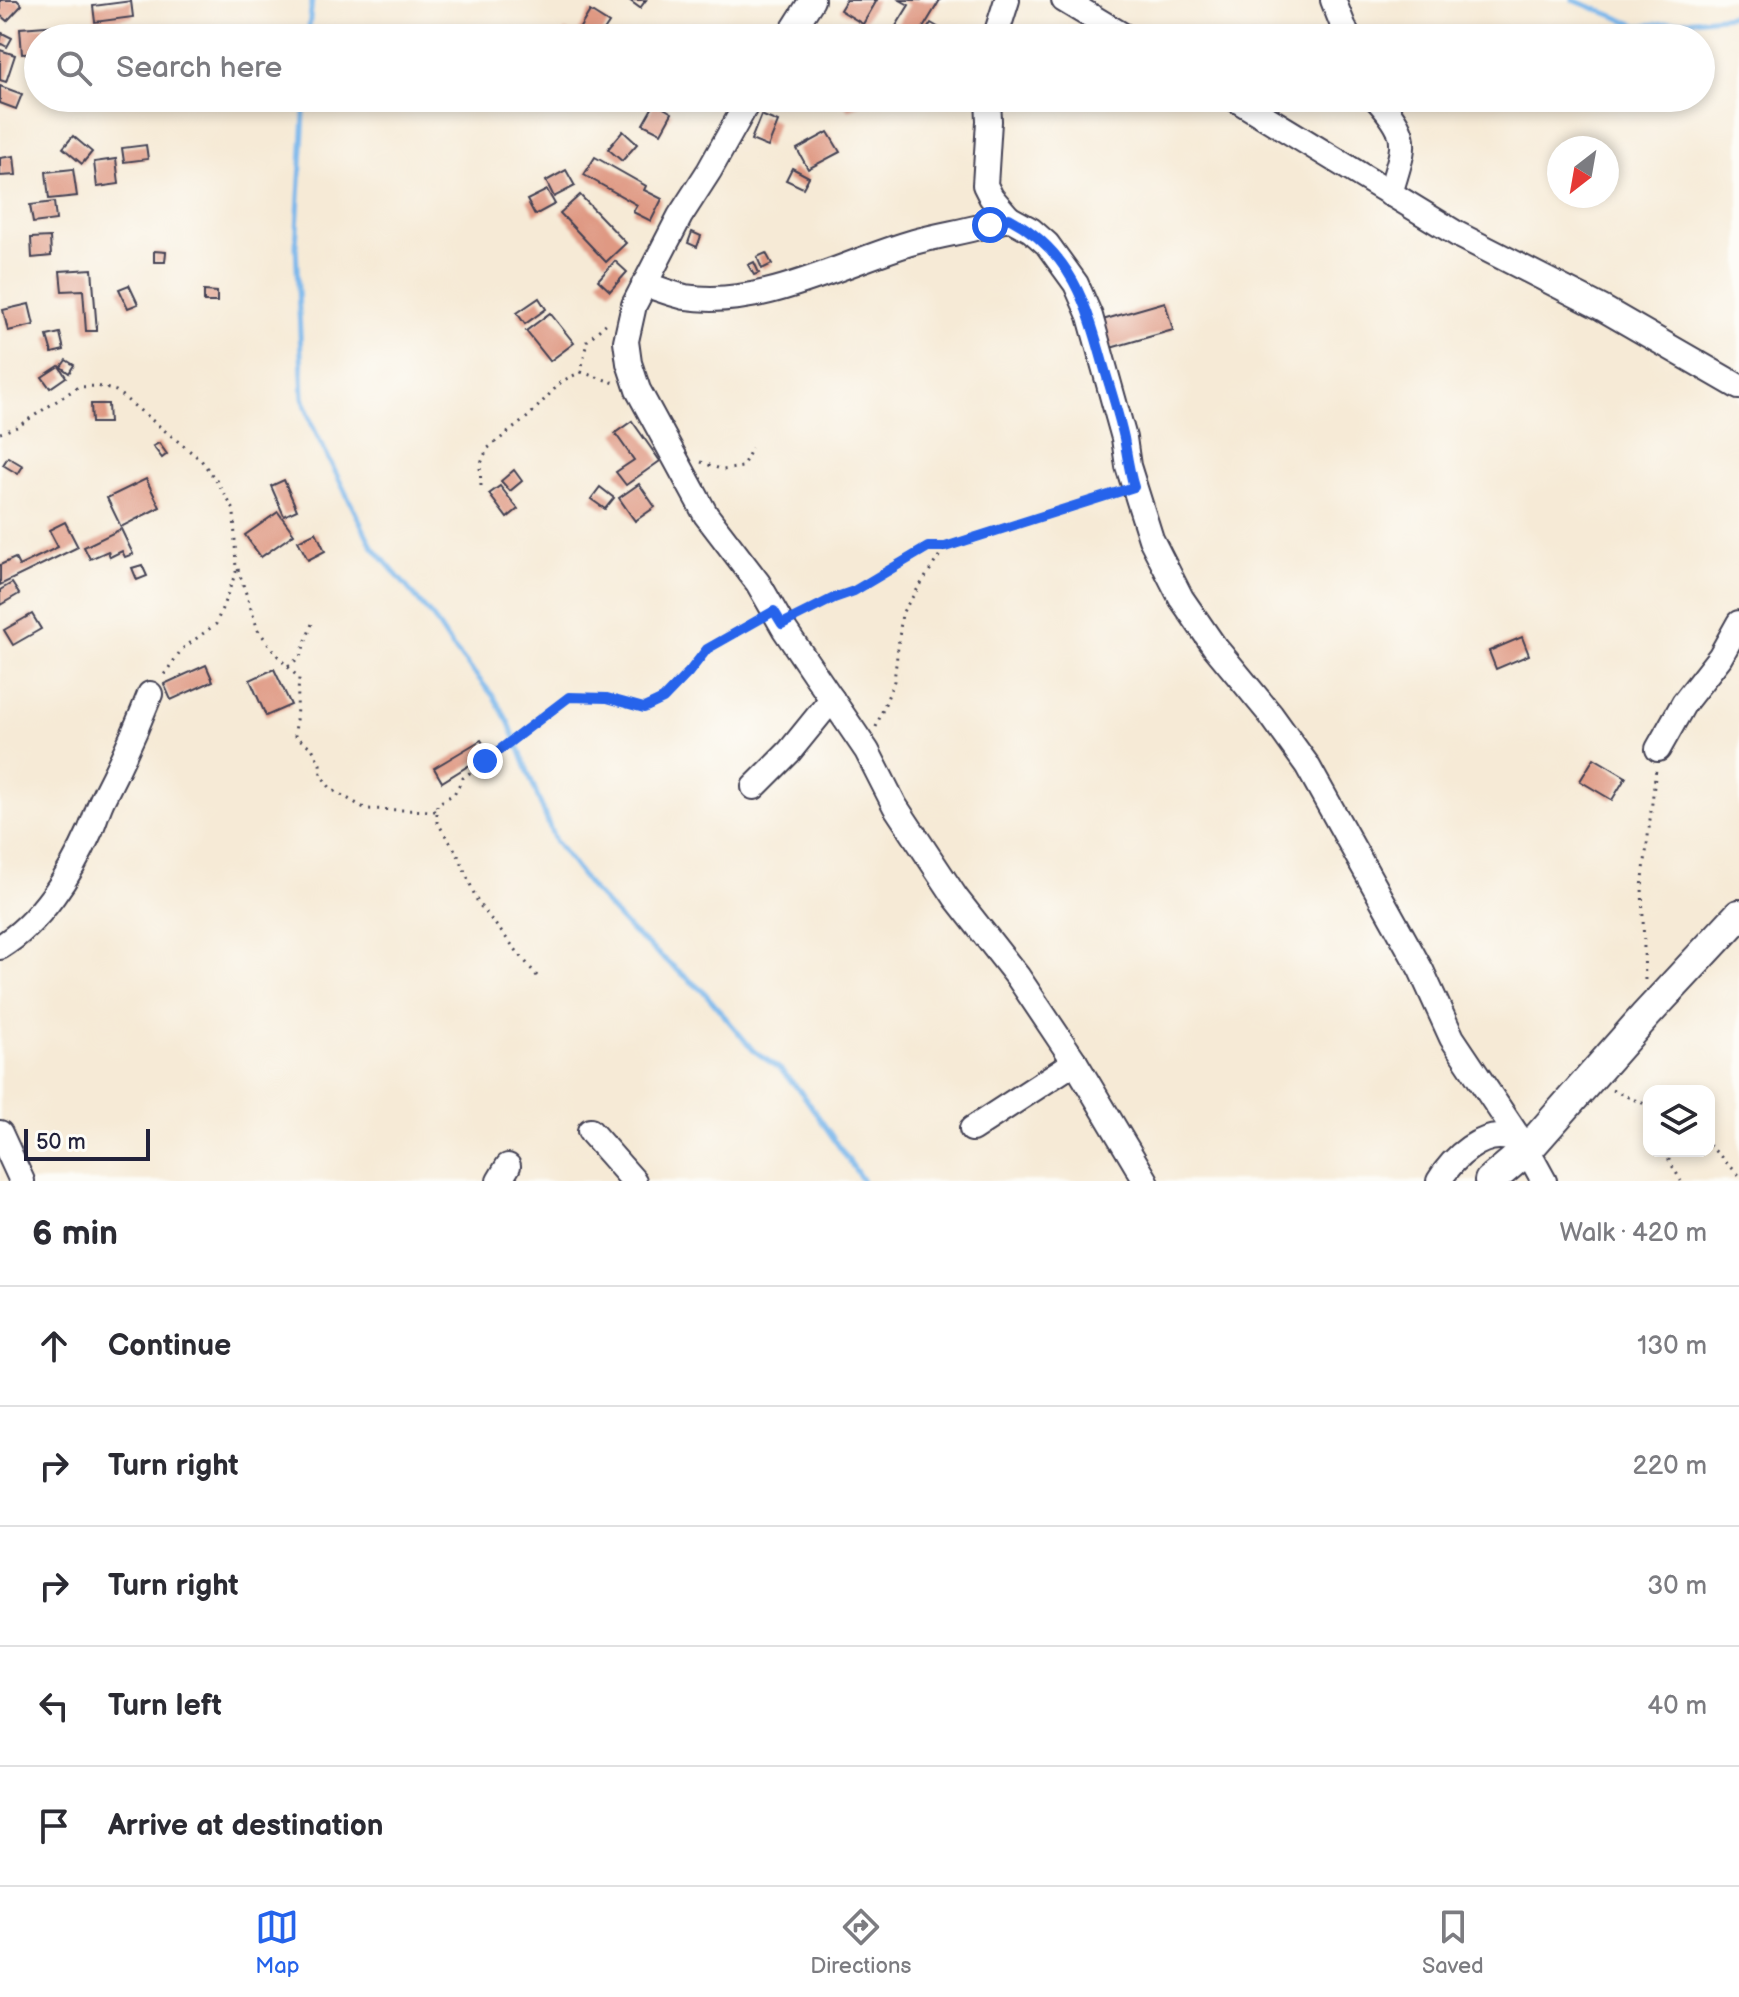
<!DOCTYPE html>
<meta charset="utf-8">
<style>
:root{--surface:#fff;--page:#f2f2f3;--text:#2b2b33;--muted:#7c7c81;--line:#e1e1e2;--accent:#2563eb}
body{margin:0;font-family:"Balsamiq Sans",sans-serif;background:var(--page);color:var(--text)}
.controls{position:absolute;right:24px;bottom:24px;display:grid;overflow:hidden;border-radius:16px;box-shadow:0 4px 12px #0003}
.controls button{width:72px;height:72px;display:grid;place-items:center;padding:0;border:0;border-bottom:2px solid var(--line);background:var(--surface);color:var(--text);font:40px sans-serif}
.compass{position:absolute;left:1547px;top:136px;width:72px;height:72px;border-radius:50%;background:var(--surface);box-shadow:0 4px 12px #0003;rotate:211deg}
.scale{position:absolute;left:24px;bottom:20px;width:126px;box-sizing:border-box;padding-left:8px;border:4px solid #22223b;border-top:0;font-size:22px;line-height:28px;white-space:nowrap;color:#22223b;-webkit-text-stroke:6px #fdfcf7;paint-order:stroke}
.stop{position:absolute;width:24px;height:24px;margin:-18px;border:6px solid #2563eb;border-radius:50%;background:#fff}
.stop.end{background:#2563eb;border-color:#fff;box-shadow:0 2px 8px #0008}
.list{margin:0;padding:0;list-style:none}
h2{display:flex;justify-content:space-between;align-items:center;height:104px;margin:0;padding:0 32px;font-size:34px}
h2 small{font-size:26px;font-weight:400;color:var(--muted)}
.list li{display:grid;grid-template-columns:52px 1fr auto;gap:24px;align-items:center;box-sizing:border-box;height:120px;padding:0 32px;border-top:2px solid var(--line)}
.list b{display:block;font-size:30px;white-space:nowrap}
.list em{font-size:26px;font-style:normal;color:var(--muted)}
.icon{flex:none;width:44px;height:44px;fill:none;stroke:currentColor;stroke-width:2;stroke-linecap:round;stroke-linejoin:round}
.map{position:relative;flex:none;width:1739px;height:1181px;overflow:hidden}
.search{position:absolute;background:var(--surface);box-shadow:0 4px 12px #0003;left:24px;right:24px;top:24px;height:88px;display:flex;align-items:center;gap:20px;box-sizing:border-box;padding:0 28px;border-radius:44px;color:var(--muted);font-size:30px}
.sheet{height:704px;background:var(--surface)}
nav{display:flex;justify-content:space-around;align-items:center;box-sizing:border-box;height:112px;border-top:2px solid var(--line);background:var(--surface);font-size:22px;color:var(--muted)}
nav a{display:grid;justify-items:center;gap:4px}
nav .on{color:var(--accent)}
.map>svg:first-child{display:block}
</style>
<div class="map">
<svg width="1739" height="1181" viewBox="0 0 1739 1181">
<rect width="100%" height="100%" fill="#fdfcf7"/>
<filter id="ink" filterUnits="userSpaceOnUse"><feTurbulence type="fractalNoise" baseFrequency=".0125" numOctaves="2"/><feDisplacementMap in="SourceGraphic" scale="16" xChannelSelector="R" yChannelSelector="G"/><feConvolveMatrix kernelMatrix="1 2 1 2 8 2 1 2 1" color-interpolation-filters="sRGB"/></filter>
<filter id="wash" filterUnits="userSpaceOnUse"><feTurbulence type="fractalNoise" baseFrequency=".006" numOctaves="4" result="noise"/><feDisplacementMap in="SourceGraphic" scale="32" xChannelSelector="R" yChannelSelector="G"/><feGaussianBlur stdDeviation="1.8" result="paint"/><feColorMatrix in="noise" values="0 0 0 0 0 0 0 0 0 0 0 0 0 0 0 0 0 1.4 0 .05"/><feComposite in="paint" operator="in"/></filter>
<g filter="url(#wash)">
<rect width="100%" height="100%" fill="#f6ead6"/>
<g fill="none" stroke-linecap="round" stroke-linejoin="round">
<g stroke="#78b6eb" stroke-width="5">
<polyline points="1573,0 1639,26 1739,15"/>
<polyline points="308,38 312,0"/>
<polyline points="305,98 296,246 303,397 312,425 372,546 434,619 451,645 494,697 509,723 555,841 590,887 632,932 705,993 753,1050 780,1069 802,1093 863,1181"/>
</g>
</g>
<g id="blocks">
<g fill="#df9983">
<polygon points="0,0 17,0 22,5 7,21 0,15"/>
<polygon points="629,0 646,0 640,8"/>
<polygon points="846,0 877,0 863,24 840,10"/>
<polygon points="900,0 940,0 917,38 905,38 893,31 909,5"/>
<polygon points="131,1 133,17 95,22 93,6"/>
<polygon points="590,11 609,23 599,38 590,38 578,31"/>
<polygon points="931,23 956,38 931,38 924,34"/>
<polygon points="59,25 60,38 38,38 38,53 22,54 20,28"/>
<polygon points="712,29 727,38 707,38"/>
<polygon points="565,30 583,38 561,38"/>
<polygon points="2,33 12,38 7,47 0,43"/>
<polygon points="0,50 15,55 6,82 0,80"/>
<polygon points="32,55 38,55 38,68 34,68"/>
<polygon points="0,86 22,94 16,109 0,103"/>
<polygon points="841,98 860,98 863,103 848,111"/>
<polygon points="655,103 672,113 661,133 643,124"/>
<polygon points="761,115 778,122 768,147 751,140"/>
<polygon points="623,131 637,144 622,161 608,149"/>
<polygon points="828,132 840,152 808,169 797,149"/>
<polygon points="73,136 92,152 82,164 63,148"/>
<polygon points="146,145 148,159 124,162 122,148"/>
<polygon points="14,156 16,175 0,176 0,158"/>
<polygon points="595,157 646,186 644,190 662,199 651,221 633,212 637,205 584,175"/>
<polygon points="116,159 119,184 97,187 94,162"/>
<polygon points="792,168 809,177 803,188 786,180"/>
<polygon points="73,169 77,196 49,199 46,172"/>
<polygon points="566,170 575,186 554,197 546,181"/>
<polygon points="547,190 555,204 535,215 527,200"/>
<polygon points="580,195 626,243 606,262 560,213"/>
<polygon points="54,202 56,220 33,223 30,205"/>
<polygon points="692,232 701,236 697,247 688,243"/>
<polygon points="50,237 51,256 32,258 31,238"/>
<polygon points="154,251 166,252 165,262 154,262"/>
<polygon points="766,253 772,264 762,269 757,257"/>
<polygon points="615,261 627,272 610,291 598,280"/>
<polygon points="754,262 759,273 754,275 748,265"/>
<polygon points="92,269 97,331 86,331 83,290 62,291 60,271"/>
<polygon points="129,285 138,304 128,308 119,289"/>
<polygon points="204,291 217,292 217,302 204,302"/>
<polygon points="539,298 546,309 525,324 517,313"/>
<polygon points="1165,302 1173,330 1107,349 1099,321"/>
<polygon points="29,304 34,325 8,331 3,310"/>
<polygon points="550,313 574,343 550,361 526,331"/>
<polygon points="60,333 64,350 52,353 47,336"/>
<polygon points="66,360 74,365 69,373 61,367"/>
<polygon points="59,366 66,377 50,388 42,377"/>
<polygon points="91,404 108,404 109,423 92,423"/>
<polygon points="632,421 660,461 626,485 616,472 634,460 615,433"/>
<polygon points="159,443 167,454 162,458 153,446"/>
<polygon points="8,457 23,466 18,474 3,465"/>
<polygon points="514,470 522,481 510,491 501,481"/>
<polygon points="146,479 160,507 121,527 107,498"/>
<polygon points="284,480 297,510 284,516 271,486"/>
<polygon points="639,484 655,507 635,521 619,498"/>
<polygon points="500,486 518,509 507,518 489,494"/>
<polygon points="600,487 614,498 605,509 591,499"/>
<polygon points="278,512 294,534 261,557 245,535"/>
<polygon points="65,522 78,547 0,585 0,565 15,558 19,566 58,547 49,530"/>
<polygon points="121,529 133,554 125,557 122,551 110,557 108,551 90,559 84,547"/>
<polygon points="316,532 325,551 308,560 298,541"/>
<polygon points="142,565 147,576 137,580 132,568"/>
<polygon points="12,583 19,594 0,605 0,590"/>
<polygon points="32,614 41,629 13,645 4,630"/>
<polygon points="1522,637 1529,655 1496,669 1489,651"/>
<polygon points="206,665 213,681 171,700 164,684"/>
<polygon points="274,669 291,705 266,716 250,680"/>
<polygon points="481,740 489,753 442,782 434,768"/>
<polygon points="1594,758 1626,777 1612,800 1580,781"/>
</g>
</g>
</g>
<g filter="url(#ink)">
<use href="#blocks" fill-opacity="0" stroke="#424052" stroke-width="2"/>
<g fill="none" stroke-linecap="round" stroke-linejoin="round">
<g stroke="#424052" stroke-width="28">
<g id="minor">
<polyline points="1064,0 1127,38"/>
<polyline points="1333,0 1348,38"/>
<polyline points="788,38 812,0"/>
<polyline points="995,38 1007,0"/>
<polyline points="750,98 709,171 680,216 634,305 626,341 629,363 638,390 706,515 758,583 785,630 867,751 895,806 956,898 1018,977 1075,1062 1146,1181"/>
<polyline points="988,98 989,121 985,185 991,197 1009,218"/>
<polyline points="1234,98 1457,234 1602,308 1739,387"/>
<path d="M1376,98c37,41 28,46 14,96"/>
<path d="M644,284c13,4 27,10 41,13 78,12 156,-34 229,-55 32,-9 64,-12 95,-24l22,12 16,14 29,40 14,32 34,122 4,28 23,73 30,59 33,48 57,69 36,50 114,205 31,68 75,112 17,31"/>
<polyline points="1658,749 1684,703 1720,657 1739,623"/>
<polyline points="754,787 789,752 832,699"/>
<path d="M0,947c41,-25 71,-73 90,-116 5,-11 8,-24 14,-35 17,-33 32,-66 46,-102"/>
<polyline points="972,1129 1075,1062"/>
<polyline points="590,1131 634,1181"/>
<polyline points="0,1133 22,1181"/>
<polyline points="499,1181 508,1166"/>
<path d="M1439,1181c13,-22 44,-52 72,-42 5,2 11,8 16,11"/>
</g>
</g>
<g stroke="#424052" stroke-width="34">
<polyline id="major" points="1490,1181 1527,1150 1646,1015 1739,915"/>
</g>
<g stroke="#424052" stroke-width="3" stroke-dasharray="2 6" stroke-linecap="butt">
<polyline points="581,372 615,383"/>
<polyline points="0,433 17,427 78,387 97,386 116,391 201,460 218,483 234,510 236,572 216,624 182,649 161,679"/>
<polyline points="701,462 723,470 742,467 752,448"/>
<polyline points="481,486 480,466 487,449 529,416 562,381 581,372 587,341 610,320"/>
<polyline points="238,569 258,630 281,660 299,678 295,736 312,748 320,764 321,775 331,789 366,809 437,811"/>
<polyline points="800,615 834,598 854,591 928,547 945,547 1115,493"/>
<polyline points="288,666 300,657 313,621"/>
<polyline points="876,727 894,681 902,613 945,547"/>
<polyline points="537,976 478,903 457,853 437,822 437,804 454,794 463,778 569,697 607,698 644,708 663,699 689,672 707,649 757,619"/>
<polyline points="1645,980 1642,887 1656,769"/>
<polyline points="1612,1090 1649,1106"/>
<polyline points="1709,1145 1739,1175"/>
<polyline points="1670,1151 1669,1160 1681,1181"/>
</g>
<use href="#minor" stroke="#fff" stroke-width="24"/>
<use href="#major" stroke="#fff" stroke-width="30"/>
</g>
</g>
<g fill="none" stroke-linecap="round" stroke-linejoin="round" filter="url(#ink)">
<path stroke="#2563eb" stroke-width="10" d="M485,761l84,-64 38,1 37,10 19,-9 26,-27 18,-23 67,-38 8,13 52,-26 20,-7 74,-44h17l189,-60c-5,-16 -7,-32 -10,-49 -5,-23 -13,-47 -20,-71 -18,-65 -33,-115 -95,-149l-19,7"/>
</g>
</svg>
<div class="controls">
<button><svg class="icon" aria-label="layers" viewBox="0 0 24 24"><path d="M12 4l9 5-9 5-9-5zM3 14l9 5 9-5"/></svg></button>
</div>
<svg class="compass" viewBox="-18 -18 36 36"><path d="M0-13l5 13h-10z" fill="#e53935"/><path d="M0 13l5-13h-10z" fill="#7c7c81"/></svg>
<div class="scale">50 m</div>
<div class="stop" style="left:990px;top:225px"></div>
<div class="stop end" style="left:485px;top:761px"></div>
<div class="search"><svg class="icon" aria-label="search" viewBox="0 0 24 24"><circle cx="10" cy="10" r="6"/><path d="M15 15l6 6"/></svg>Search here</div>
</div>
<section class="sheet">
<h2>6 min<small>Walk · 420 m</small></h2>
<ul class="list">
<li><svg class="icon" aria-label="ahead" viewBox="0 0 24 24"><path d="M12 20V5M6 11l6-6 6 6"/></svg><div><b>Continue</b></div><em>130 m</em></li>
<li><svg class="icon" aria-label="right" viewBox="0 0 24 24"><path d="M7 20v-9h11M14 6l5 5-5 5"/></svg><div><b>Turn right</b></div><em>220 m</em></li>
<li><svg class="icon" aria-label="right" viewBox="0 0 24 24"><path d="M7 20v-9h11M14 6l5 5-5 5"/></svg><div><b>Turn right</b></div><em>30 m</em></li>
<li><svg class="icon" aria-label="left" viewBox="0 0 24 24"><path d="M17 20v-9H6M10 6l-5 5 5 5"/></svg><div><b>Turn left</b></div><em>40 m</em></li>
<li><svg class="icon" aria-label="arrive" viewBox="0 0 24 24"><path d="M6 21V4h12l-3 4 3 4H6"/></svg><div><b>Arrive at destination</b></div></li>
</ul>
</section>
<nav>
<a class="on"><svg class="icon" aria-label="map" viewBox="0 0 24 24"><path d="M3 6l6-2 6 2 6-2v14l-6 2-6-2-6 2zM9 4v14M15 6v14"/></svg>Map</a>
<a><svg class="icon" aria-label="directions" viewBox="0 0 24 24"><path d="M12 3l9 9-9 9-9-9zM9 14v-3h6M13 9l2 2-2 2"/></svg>Directions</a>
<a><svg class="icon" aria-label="saved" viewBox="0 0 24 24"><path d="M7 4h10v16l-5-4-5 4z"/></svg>Saved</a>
</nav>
